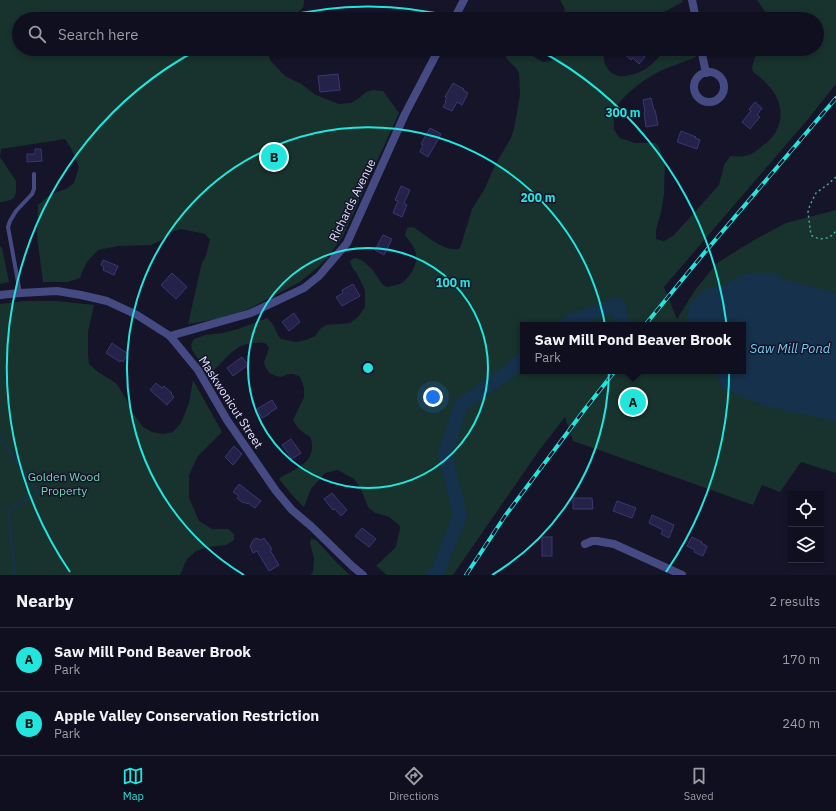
<!DOCTYPE html>
<style>
:root{--surface:#100f1f;--page:#191828;--text:#f1f3f6;--muted:#9c9ca4;--line:#302f3d;--accent:#22e5dd}
body{margin:0;font-family:"IBM Plex Sans",sans-serif;background:var(--page);color:var(--text)}
.controls{position:absolute;right:12px;bottom:12px;display:grid;overflow:hidden;border-radius:0px;box-shadow:0 2px 6px #0003}
.controls button{width:36px;height:36px;display:grid;place-items:center;padding:0;border:0;border-bottom:1px solid var(--line);background:var(--surface);color:var(--text);font:20px sans-serif}
.you{position:absolute;left:433px;top:397px;width:14px;height:14px;margin:-10px;border:3px solid #fff;border-radius:50%;background:#1a73e8;box-shadow:0 0 0 6px #1a73e833}
.badge{display:grid;place-items:center;width:26px;height:26px;border-radius:50%;background:var(--accent);color:#111;font-size:13px;font-weight:700}
.pin{position:absolute;translate:-50% -50%;border:2px solid #fff;box-shadow:0 1px 4px #0006}
.popup{position:absolute;left:520px;top:322px;width:226px;height:52px;box-sizing:border-box;display:grid;place-content:center;border-radius:0px;background:var(--surface);filter:drop-shadow(0 1px 3px #0005);font-size:13px;white-space:nowrap;color:var(--muted)}
.popup b{font-size:15px;color:var(--text)}
.popup::after{content:'';position:absolute;left:50%;top:100%;margin-left:-8px;border:8px solid transparent;border-top-color:var(--surface)}
.list{margin:0;padding:0;list-style:none}
h2{display:flex;justify-content:space-between;align-items:center;height:52px;margin:0;padding:0 16px;font-size:17px}
h2 small{font-size:13px;font-weight:400;color:var(--muted)}
.list li{display:grid;grid-template-columns:26px 1fr auto;gap:12px;align-items:center;box-sizing:border-box;height:64px;padding:0 16px;border-top:1px solid var(--line)}
.list b{display:block;font-size:15px;white-space:nowrap}
.list p{margin:0;font-size:13px;white-space:nowrap;color:var(--muted)}
.list em{font-size:13px;font-style:normal;color:var(--muted)}
.icon{flex:none;width:22px;height:22px;fill:none;stroke:currentColor;stroke-width:2;stroke-linecap:round;stroke-linejoin:round}
.map{position:relative;flex:none;width:836px;height:575px;overflow:hidden}
.search{position:absolute;background:var(--surface);box-shadow:0 2px 6px #0003;left:12px;right:12px;top:12px;height:44px;display:flex;align-items:center;gap:10px;box-sizing:border-box;padding:0 14px;border-radius:22px;color:var(--muted);font-size:15px}
.sheet{height:180px;background:var(--surface)}
nav{display:flex;justify-content:space-around;align-items:center;box-sizing:border-box;height:56px;border-top:1px solid var(--line);background:var(--surface);font-size:11px;color:var(--muted)}
nav a{display:grid;justify-items:center;gap:2px}
nav .on{color:var(--accent)}
.map>svg:first-child{display:block}
</style>
<div class="map">
<svg width="836" height="575" viewBox="0 0 836 575">
<rect width="100%" height="100%" fill="#151429"/>
<g fill="#18322d" fill-rule="evenodd">
<path d="M0,0h304c0,1 0,6 -1,7 -4,9 -21,7 -27,12h-257v30h248l3,11 15,16 16,8 15,11 23,9 12,-1 8,-5 7,-6 7,-2 10,1 16,22 -56,123 -15,21 -11,11 -17,14 -51,27 -31,10 -30,5 14,-62 3,-4 5,-18 -5,-6 -24,-5 -10,3 -11,9 -9,4 -33,1 -20,4 -11,12 -5,10 -2,6 -12,4h-25l-6,-46 1,-31 13,-11 15,-5 8,-6 5,-16 -7,-17 -7,-11 -64,10 -1,8z"/>
<polygon points="560,0 682,0 683,2 658,15 648,19 565,19 564,7"/>
<path d="M757,0h79v84l-28,35 -144,168 13,32 18,-29 22,-27 37,-23 32,-17 50,-13v263l-35,-11 -21,30 -18,-7 -9,20 -154,-55 -26,-9 -8,-24 -27,35 -85,123h-66l-11,-9 20,-19 4,-19 -1,-3 -10,-8 -14,-4 -7,-6 -8,-20 -6,-8 -16,-9 -13,3 -14,16 -7,18 -11,-11 -14,-17c12,-9 31,-13 33,-30 0,-3 0,-9 -2,-12 -1,-1 -4,-2 -5,-3 -6,-5 -9,-8 -12,-14l11,-23v-9l-4,-11 -6,-3h-6l-7,3 -5,-1 -7,-3 -4,-7 -1,-4 5,-14c-3,-6 -7,-6 -13,-5 -16,0 -24,8 -34,19 -4,5 -9,8 -14,12l-16,-24 -1,-6 3,-5 11,-4 18,-2 15,-4 29,-11 5,5 6,12 3,4 15,3 10,-2 9,-4 5,-7 6,-4 24,-2 8,-6 7,-10v-17l-8,-16 -5,-7 -2,-5 2,-3 4,-1 7,3 10,9 9,14 5,3c5,-1 12,-2 16,-5 7,-5 15,-18 13,-28 -1,-7 -7,-13 -11,-19l2,-7 4,-1 4,1c10,7 32,26 45,20l12,-39 12,-19 11,-25 16,-27 3,-9 6,-34 -1,-22 -4,-6 -8,-8 -3,-8 1,-2h18l6,5 14,8 8,-1 5,-5 3,-7h46c-3,10 0,22 11,26 5,3 12,0 18,-1 2,-1 4,-1 6,-2 10,-4 19,-15 26,-23h28l2,8c-9,4 -19,7 -29,11 -14,5 -48,28 -52,43 -2,5 -1,13 -1,19l6,8 15,5h20l4,4 6,16 -1,31 -3,18 -5,18v9l8,2 10,-6 45,-50 5,-20 6,-9c6,0 13,1 18,-1 5,-1 9,-5 13,-8 18,-12 25,-31 15,-51 -5,-9 -14,-18 -23,-24l-1,-5 3,-10 11,-7v-1h51v-30h-48l-1,-3zM523,325h220v46h-220z"/>
<polygon points="0,157 16,181 16,191 15,196 11,200 1,202 0,202"/>
<polygon points="0,246 2,248 9,282 0,284"/>
<polygon points="23,301 57,301 94,305 88,332 88,354 89,364 98,372 116,383 125,397 132,412 143,427 152,432 163,434 173,432 181,423 189,403 193,380 222,432 198,456 189,475 189,498 199,521 212,529 228,529 234,534 234,540 226,545 209,547 196,551 187,559 180,575 0,575 0,304"/>
<polygon points="311,539 316,540 337,563 350,575 310,575 313,572 314,558 310,543"/>
</g>
<polygon fill="#16314b" points="752,273 774,273 783,279 836,293 836,422 827,420 813,416 789,412 777,408 767,407 722,388 716,371 743,371 743,325 687,325 688,311 690,304 702,291 708,288 722,286 742,275"/>
<g fill="none" stroke-linecap="round" stroke-linejoin="round">
<polyline stroke="#16314b" stroke-width="2.5" points="0,435 2,440 38,493 8,510 15,575"/>
<g stroke="#16314b" stroke-width="14">
<polyline points="565,325 572,320 618,304 622,325"/>
<polyline points="434,575 438,571 460,515 445,454 461,405 505,374 523,359"/>
</g>
</g>
<g fill="#242248" stroke="#3a3771">
<polygon points="619,49 637,49 645,57 639,64 633,58 631,60"/>
<polygon points="338,74 340,90 320,92 318,76"/>
<polygon points="453,83 464,89 463,90 468,93 462,105 457,102 452,111 443,107 446,102 445,101 447,98 445,97"/>
<polygon points="651,98 654,110 655,110 658,125 646,127 644,113 645,112 643,100"/>
<polygon points="755,102 762,108 757,115 760,117 750,129 742,122 751,111 749,109"/>
<polygon points="430,128 441,134 428,157 420,152 423,145 421,144"/>
<polygon points="681,131 696,137 695,138 700,140 697,149 677,142"/>
<polygon points="35,149 41,149 42,161 27,162 27,154 35,154"/>
<polygon points="401,186 410,190 404,203 407,205 402,217 393,213 398,201 395,200"/>
<polygon points="383,235 392,239 384,255 375,250"/>
<polygon points="103,260 118,266 114,275 103,270 104,267 101,265"/>
<polygon points="172,273 187,287 176,299 161,285"/>
<polygon points="353,284 360,296 342,306 336,297 343,293 342,290"/>
<polygon points="294,313 300,322 289,331 282,322"/>
<polygon points="112,343 128,354 123,362 121,360 120,362 106,353"/>
<polygon points="242,357 248,365 233,376 227,368"/>
<polygon points="156,383 162,388 164,386 172,393 171,394 174,397 167,405 150,390"/>
<polygon points="272,400 277,408 269,413 269,414 262,418 257,409"/>
<polygon points="291,439 301,453 292,459 282,445"/>
<polygon points="234,446 242,454 233,465 225,457"/>
<polygon points="239,484 261,501 255,508 248,503 247,504 244,502 243,503 237,498 239,496 233,492"/>
<polygon points="332,493 347,510 341,516 335,509 333,510 324,499"/>
<polygon points="573,498 592,498 593,509 573,509"/>
<polygon points="617,501 636,508 632,518 613,511"/>
<polygon points="652,515 674,525 669,538 661,534 663,530 649,523"/>
<polygon points="362,528 376,539 369,547 355,536"/>
<rect x="542" y="537" width="10" height="19"/>
<polygon points="692,537 702,542 701,543 707,546 703,556 694,552 695,550 687,546"/>
<polygon points="256,538 261,540 264,538 267,543 268,543 272,549 270,550 279,565 269,571 257,551 253,553 250,546 251,545 253,540"/>
</g>
<g fill="none" stroke-linecap="round" stroke-linejoin="round">
<path stroke="#3faf99" stroke-width="1.5" stroke-dasharray="2 3" stroke-linecap="butt" d="M836,177l-9,8 -11,8 -6,12 -2,7 1,8 2,15c8,6 19,5 25,-4"/>
<polyline stroke="#454b82" stroke-width="4" points="20,293 8,227 10,221 16,211 32,194 34,189 34,174"/>
<g stroke="#454b82" stroke-width="8">
<polyline points="692,0 696,19"/>
<polyline points="454,19 464,0"/>
<polyline points="701,49 706,73"/>
<circle cx="709" cy="87" r="15"/>
<polyline points="0,295 20,293 57,291 81,295 107,301 137,315 170,336 198,370 227,420 276,491 292,510 312,527 352,566 363,575"/>
<polyline points="170,336 251,313 304,288 319,276 347,243 405,114 439,49"/>
<polyline points="585,544 592,541 597,541 614,544 682,575"/>
</g>
<g stroke="#22e5dd" stroke-width="4">
<g id="rail">
<polyline points="645,325 705,252 836,98"/>
<polyline points="466,575 505,516 585,409 615,371"/>
</g>
</g>
<use href="#rail" stroke="#151429" stroke-width="2.5" stroke-dasharray="8" stroke-linecap="butt"/>
</g>
<g fill="none" stroke="#22e5dd" stroke-width="2">
<circle cx="368" cy="368" r="120"/>
<path d="M244 575A241 241 0 1 1 492 575"/>
<path d="M70 572A361 361 0 0 1 199 49M278 18A361 361 0 0 1 458 18M537 49A361 361 0 0 1 666 572"/>
</g>
<g text-anchor="middle" dominant-baseline="central" stroke-width="3" stroke-linejoin="round" paint-order="stroke">
<g font-size="12" fill="#dfe0fb" stroke="#151429">
<text transform="translate(352 200) rotate(-64)">Richards Avenue</text>
<text transform="translate(231 402) rotate(57)">Maskwonicut Street</text>
</g>
<g font-size="12" fill="#72d4ae" stroke="#151429">
<text x="64" y="476">Golden Wood<tspan x="64" dy="14">Property</tspan></text>
</g>
<g font-size="13" font-style="italic" fill="#79caef" stroke="#151429">
<text x="790" y="348">Saw Mill Pond</text>
</g>
</g>
<circle cx="368" cy="368" r="6" fill="#22e5dd" stroke="#151429" stroke-width="2"/>
<g font-size="12" text-anchor="middle" font-weight="bold" fill="#22e5dd" stroke="#151429" stroke-width="3" stroke-linejoin="round" paint-order="stroke">
<text x="623" y="117">300 m</text>
<text x="538" y="202">200 m</text>
<text x="453" y="287">100 m</text>
</g>
</svg>
<div class="controls">
<button><svg class="icon" aria-label="locate" viewBox="0 0 24 24"><circle cx="12" cy="12" r="6"/><path d="M12 2v4M12 18v4M2 12h4M18 12h4"/></svg></button>
<button><svg class="icon" aria-label="layers" viewBox="0 0 24 24"><path d="M12 4l9 5-9 5-9-5zM3 14l9 5 9-5"/></svg></button>
</div>
<div class="you"></div>
<div class="pin badge" style="left:633px;top:402px">A</div>
<div class="popup"><b>Saw Mill Pond Beaver Brook</b>Park</div>
<div class="pin badge" style="left:274px;top:157px">B</div>
<div class="search"><svg class="icon" aria-label="search" viewBox="0 0 24 24"><circle cx="10" cy="10" r="6"/><path d="M15 15l6 6"/></svg>Search here</div>
</div>
<section class="sheet">
<h2>Nearby<small>2 results</small></h2>
<ul class="list">
<li><span class="badge">A</span><div><b>Saw Mill Pond Beaver Brook</b><p>Park</p></div><em>170 m</em></li>
<li><span class="badge">B</span><div><b>Apple Valley Conservation Restriction</b><p>Park</p></div><em>240 m</em></li>
</ul>
</section>
<nav>
<a class="on"><svg class="icon" aria-label="map" viewBox="0 0 24 24"><path d="M3 6l6-2 6 2 6-2v14l-6 2-6-2-6 2zM9 4v14M15 6v14"/></svg>Map</a>
<a><svg class="icon" aria-label="directions" viewBox="0 0 24 24"><path d="M12 3l9 9-9 9-9-9zM9 14v-3h6M13 9l2 2-2 2"/></svg>Directions</a>
<a><svg class="icon" aria-label="saved" viewBox="0 0 24 24"><path d="M7 4h10v16l-5-4-5 4z"/></svg>Saved</a>
</nav>
